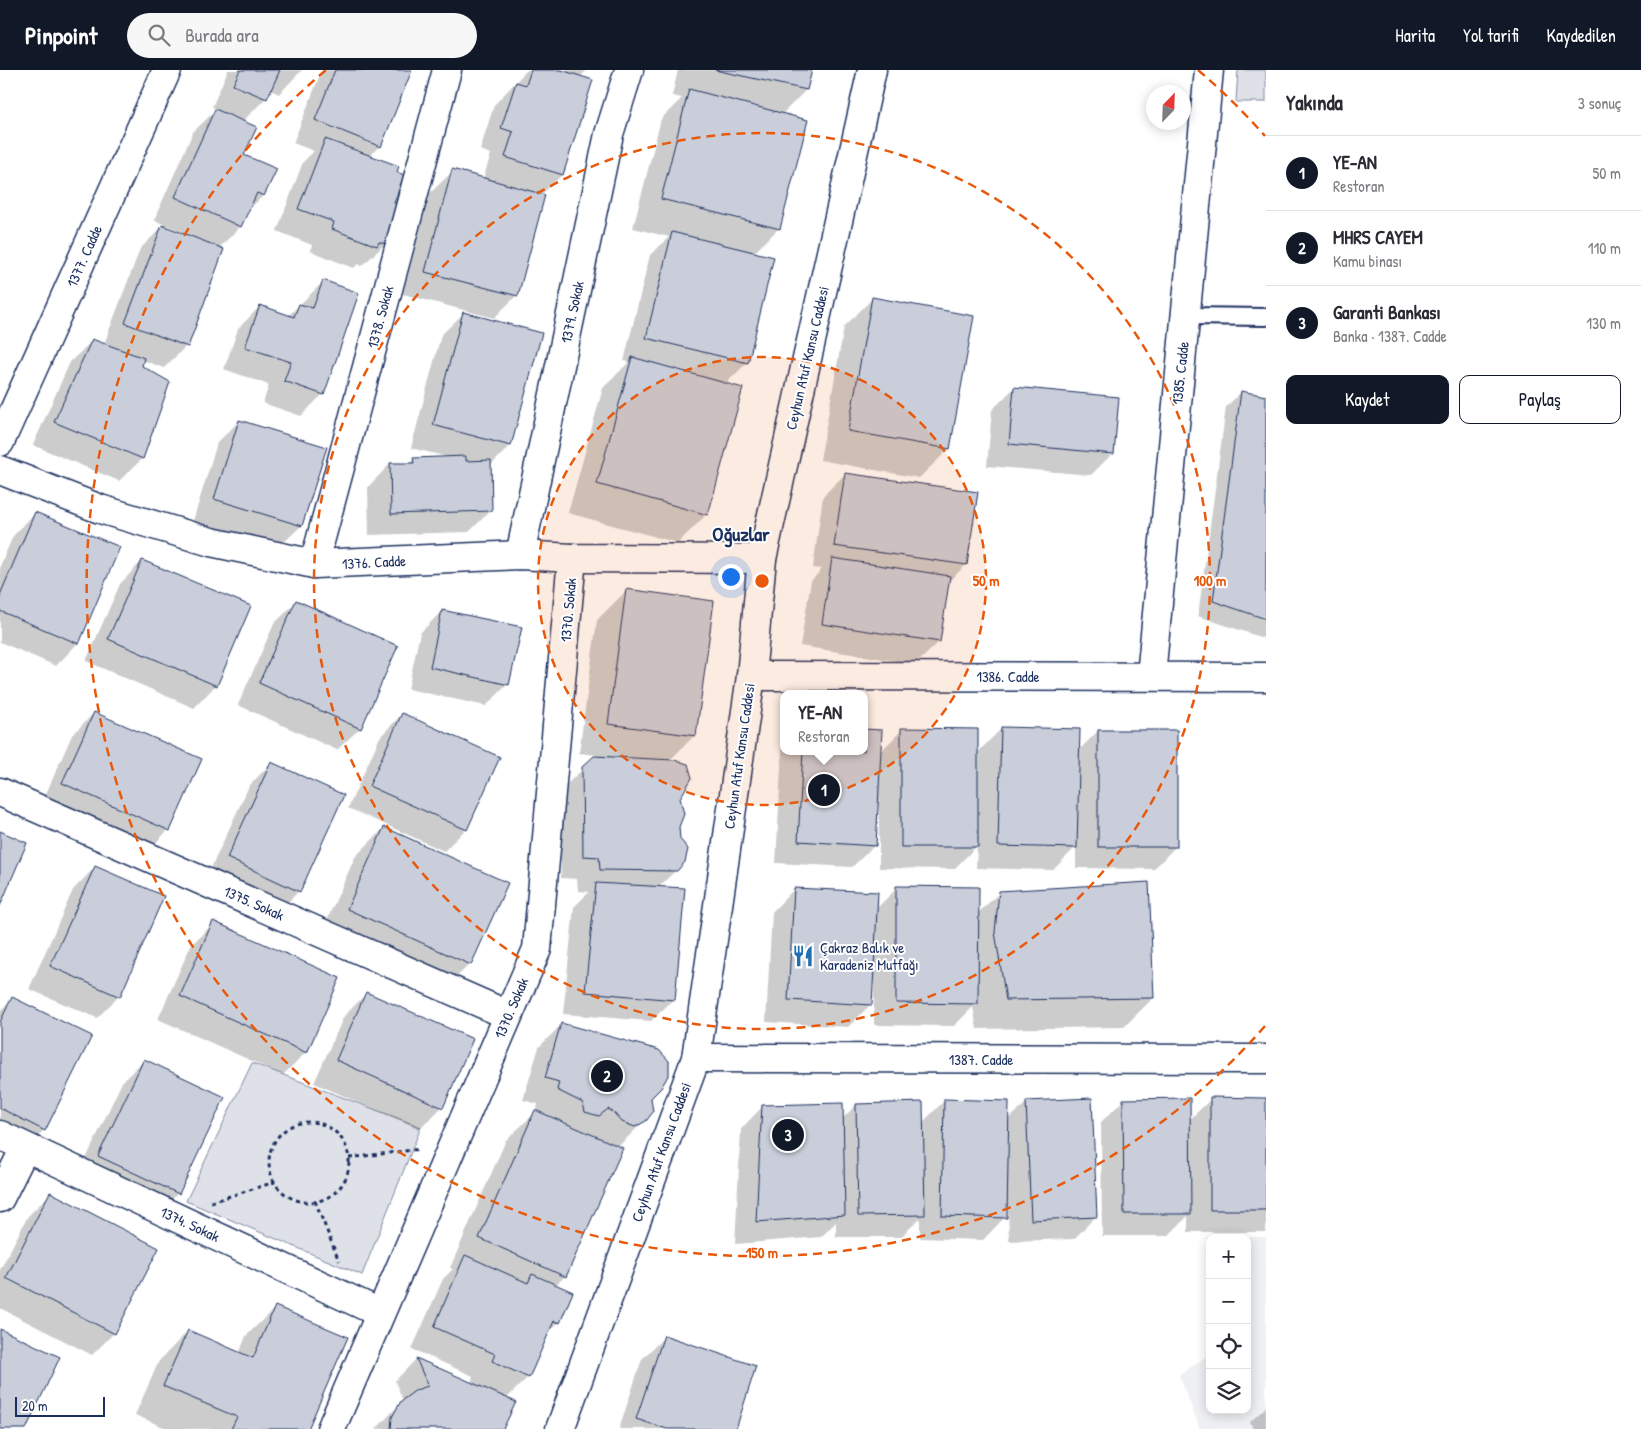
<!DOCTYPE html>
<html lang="tr">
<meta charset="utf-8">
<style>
:root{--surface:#fff;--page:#f7f7f7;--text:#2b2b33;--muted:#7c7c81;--line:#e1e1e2;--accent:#111827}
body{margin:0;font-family:"Patrick Hand",sans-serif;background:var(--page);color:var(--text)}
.controls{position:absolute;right:15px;bottom:15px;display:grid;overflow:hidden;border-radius:10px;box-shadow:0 2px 12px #0003}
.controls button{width:45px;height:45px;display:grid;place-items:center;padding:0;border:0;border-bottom:1px solid var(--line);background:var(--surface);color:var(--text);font:25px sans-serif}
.compass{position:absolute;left:1146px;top:15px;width:45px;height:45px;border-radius:50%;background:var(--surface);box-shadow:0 2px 12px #0003;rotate:23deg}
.scale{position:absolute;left:15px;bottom:12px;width:90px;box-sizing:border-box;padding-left:5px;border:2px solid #1b2f5e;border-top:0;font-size:14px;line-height:18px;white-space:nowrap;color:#1b2f5e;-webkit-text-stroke:4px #fff;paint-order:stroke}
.you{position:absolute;left:730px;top:506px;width:18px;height:18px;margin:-12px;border:4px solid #fff;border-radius:50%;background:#1a73e8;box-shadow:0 0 0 8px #1a73e833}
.badge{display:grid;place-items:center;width:32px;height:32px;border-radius:50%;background:var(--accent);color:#fff;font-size:16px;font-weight:700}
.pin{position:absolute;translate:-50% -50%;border:2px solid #fff;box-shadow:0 1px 5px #0006}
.popup{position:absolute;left:780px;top:620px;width:88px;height:65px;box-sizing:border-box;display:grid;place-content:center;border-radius:10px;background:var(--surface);filter:drop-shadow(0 1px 4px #0005);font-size:16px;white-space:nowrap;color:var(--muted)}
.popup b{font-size:19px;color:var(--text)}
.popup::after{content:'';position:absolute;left:50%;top:100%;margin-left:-10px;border:10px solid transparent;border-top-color:var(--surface)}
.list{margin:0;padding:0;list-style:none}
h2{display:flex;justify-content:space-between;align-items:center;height:65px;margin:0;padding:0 20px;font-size:21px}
h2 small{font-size:16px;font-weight:400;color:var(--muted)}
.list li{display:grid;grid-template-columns:32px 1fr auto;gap:15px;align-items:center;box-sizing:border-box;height:75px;padding:0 20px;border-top:1px solid var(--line)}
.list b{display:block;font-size:19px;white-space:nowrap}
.list p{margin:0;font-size:16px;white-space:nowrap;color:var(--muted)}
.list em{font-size:16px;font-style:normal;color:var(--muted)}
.actions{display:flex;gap:10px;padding:15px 20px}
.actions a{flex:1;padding:11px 0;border:1px solid var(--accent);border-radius:10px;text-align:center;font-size:18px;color:var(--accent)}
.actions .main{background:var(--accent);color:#fff}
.icon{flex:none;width:28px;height:28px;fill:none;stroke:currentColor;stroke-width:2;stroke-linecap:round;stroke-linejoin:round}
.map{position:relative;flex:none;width:1266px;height:1359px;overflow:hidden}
header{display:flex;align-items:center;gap:30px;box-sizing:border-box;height:70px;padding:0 25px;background:var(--accent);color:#fff}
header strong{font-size:24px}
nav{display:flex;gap:28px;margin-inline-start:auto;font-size:18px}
.search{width:350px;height:45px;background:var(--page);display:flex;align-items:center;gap:12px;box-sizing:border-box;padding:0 18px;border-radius:28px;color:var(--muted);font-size:19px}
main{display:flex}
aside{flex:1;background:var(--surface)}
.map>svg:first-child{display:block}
</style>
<header>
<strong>Pinpoint</strong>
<div class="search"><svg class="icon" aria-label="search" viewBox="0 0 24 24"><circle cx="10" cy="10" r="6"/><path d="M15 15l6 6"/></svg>Burada ara</div>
<nav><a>Harita</a><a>Yol tarifi</a><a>Kaydedilen</a></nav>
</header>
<main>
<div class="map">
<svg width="1266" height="1359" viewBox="0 0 1266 1359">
<rect width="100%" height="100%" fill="#fff"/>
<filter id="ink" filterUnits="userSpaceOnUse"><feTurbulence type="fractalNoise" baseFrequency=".02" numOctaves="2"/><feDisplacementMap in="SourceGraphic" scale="10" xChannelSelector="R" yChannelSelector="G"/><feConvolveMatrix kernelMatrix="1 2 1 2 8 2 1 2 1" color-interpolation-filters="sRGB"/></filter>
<g filter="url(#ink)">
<polygon fill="#eff0f4" points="1207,1167 1266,1167 1266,1359 1200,1359 1179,1305 1210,1284 1210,1340 1247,1340 1247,1168 1210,1168 1210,1184"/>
<g fill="#dee1e7" stroke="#7c88a2">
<polygon points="1238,0 1266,0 1266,32 1236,32"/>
<polygon points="252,993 421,1057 362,1205 186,1131"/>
</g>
<g fill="#0003">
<polygon points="228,0 302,0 279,24 270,20 266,28 242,52 243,85 275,99 263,126 247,141 240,157 219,178 186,276 164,298 142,290 140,297 168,312 142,389 119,411 33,375 70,292 93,270 104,274 140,179 162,157 179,163 180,161 154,150 193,62 217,39 212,37"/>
<polygon points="322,0 410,0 380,76 369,86 392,134 399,136 385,174 362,196 358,194 354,198 310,181 312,175 277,161 303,92 314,81 293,73"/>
<polygon points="527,0 556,0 561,1 562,0 587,0 580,7 562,105 541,125 543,126 516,226 494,248 403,224 430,123 453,101 483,109 491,84 480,80 494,35"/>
<polygon points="678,0 811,0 806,20 782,44 779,158 754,183 773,188 747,293 725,314 707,444 678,473 568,443 603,318 629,292 624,291 650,185 669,167 633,158 661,49 682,28 672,26"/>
<polygon points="323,212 323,324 301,346 263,333 269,315 224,299 238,259 260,236 288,246"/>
<polygon points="873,228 949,379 919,408 820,390 844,257"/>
<polygon points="464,243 510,376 490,396 491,440 469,462 369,465 368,417 390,394 409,394 414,389 448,387 411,378 441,265"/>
<polygon points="1014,318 1113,383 1091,405 987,396 992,340"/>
<polygon points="1241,322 1266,327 1266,569 1198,546 1226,337"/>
<polygon points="239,351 325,378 301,456 278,478 193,451 217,373"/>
<polygon points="845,404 966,495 947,513 939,572 916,594 800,576 811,511 822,499 813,498 823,426"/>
<polygon points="35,443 78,573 56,596 0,572 0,496 13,466"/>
<polygon points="142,491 216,615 194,638 86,591 120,514"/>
<polygon points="626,521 695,665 669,691 678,728 676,800 658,818 674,929 651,951 563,944 574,837 589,822 578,821 577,809 561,808 560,721 597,685 579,683 597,550"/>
<polygon points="297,531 360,658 337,680 238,635 274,554"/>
<polygon points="442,541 508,614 486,636 408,619 420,563"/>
<polygon points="94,643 200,690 168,760 146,783 41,735 72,665"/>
<polygon points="402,644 466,759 444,781 348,738 380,667"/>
<polygon points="1002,658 1078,681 1098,661 1176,776 1154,799 1076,798 1076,777 1053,800 976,798 977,776 954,799 879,798 879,730 877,730 875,775 852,797 776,793 782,679 784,677 784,681 864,681 864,660 880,682 902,660 977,683"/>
<polygon points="271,693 299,821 277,843 205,811 249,716"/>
<polygon points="384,758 470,894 440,923 319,868 355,787"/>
<polygon points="95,797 119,926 97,948 29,919 73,820"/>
<polygon points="897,818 977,844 1000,822 1153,928 1124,957 977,959 973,937 954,956 874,955 874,910 872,910 871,934 848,957 766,952 772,842 794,819 876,839"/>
<polygon points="214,853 306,982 283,1005 158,949 191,875"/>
<polygon points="366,924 442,1037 420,1059 314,1013 344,946"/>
<polygon points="13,928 44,1060 22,1082 0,1071 0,941"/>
<polygon points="561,955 650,1027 645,1050 622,1073 616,1076 565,1206 556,1215 559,1252 547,1264 528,1307 506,1329 501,1359 376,1359 403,1331 395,1311 416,1289 471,1313 473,1306 412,1279 443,1209 453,1199 450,1198 506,1070 536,1042 538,1034 523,1030 539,977"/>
<polygon points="144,990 178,1123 156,1146 77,1108 122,1012"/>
<polygon points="1211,1029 1266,1029 1266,1162 1188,1162 1188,1146 1168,1166 1102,1166 1101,1052 1124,1030 1189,1050"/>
<polygon points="944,1031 1007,1051 1027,1032 1096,1146 1074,1169 1009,1171 1008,1134 1006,1134 1005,1147 983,1170 920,1168 920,1148 901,1167 836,1167 836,1152 821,1167 735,1174 741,1059 763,1036 842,1049 856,1035 922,1053"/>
<polygon points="50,1124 114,1263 92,1285 0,1238 0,1200 28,1146"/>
<polygon points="276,1237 307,1359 168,1359 135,1345 159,1291 188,1261 239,1284 246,1266"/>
<polygon points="664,1267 734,1359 619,1359 642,1289"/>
<polygon points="1266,1337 1266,1359 1253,1359 1250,1352"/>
</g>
<g fill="#caceda" stroke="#1b2f5e">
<polygon points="240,0 280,0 267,29 233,15"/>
<polygon points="335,0 412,0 381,77 315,50"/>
<polygon points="531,0 561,0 593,10 563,105 505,87 513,62 501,58 516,12 526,15"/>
<polygon points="715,0 812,0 807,20"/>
<polygon points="689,19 808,50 780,159 661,129"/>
<polygon points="215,39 257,57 244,85 277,99 264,126 257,123 241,157 175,127"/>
<polygon points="325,69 399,96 397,102 404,105 394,133 401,135 386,174 379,172 377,176 332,159 334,152 298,139"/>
<polygon points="452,99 545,125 518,226 425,202"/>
<polygon points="162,155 224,179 188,277 125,253"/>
<polygon points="672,162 774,187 748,293 646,268"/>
<polygon points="323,210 359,223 324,325 284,311 291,292 245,277 260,235 294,247 299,234 313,238"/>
<polygon points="872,227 974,246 950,379 848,361"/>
<polygon points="463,242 542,263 511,376 433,355"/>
<polygon points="92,269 144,288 142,296 170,312 143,389 54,352"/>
<polygon points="632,287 743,318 708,445 597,414"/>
<polygon points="1014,317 1119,327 1114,384 1009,374"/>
<polygon points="1241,321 1266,326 1266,549 1213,531"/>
<polygon points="239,350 327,377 302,456 214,429"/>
<polygon points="466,386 466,391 491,390 492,441 391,444 390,393 414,393 413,388"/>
<polygon points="845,403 978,422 967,495 834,476"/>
<polygon points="35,442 120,477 79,574 0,541 0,525"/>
<polygon points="832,488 950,506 940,572 822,554"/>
<polygon points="142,490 251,536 217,616 108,569"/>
<polygon points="626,519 714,531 696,666 608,654"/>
<polygon points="296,530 398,576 361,659 259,613"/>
<polygon points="442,540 522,557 509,615 430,597"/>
<polygon points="94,642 202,689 170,761 62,713"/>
<polygon points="402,643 500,687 467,760 369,716"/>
<polygon points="1001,657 1080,659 1077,778 998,776"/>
<polygon points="901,658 978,659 978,777 901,777"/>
<polygon points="864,659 882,660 876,776 798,771 803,681 864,681"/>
<rect x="1098" y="660" width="79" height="117"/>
<polygon points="594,686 674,690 688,694 692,708 680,728 684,744 679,757 680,769 688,779 685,792 677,801 600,800 599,787 583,786 582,697"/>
<polygon points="271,692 344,725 300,822 227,788"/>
<polygon points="384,757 508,813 471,895 347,839"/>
<polygon points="0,761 27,773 0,836"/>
<polygon points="95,796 164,826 120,927 50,896"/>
<polygon points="1149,812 1154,928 1006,930 995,862 999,821"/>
<polygon points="596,813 685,818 675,930 585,922"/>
<polygon points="896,816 979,817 978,934 896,933"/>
<polygon points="794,818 878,822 872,935 788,930"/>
<polygon points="213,851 340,908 307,983 180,926"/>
<polygon points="366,922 473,969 443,1038 336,990"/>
<polygon points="12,927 92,966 45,1061 0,1038 0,952"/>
<polygon points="561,953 659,980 669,991 669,1004 661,1018 651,1028 653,1042 646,1051 635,1057 622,1052 613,1042 608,1039 599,1046 585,1042 583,1033 557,1020 559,1012 545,1008"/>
<polygon points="144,989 225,1027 179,1124 98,1086"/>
<polygon points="1210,1027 1266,1028 1266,1140 1210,1140"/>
<polygon points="1092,1028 1097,1147 1031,1150 1026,1031"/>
<polygon points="1190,1028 1191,1144 1124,1144 1123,1029"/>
<polygon points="944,1029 1009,1031 1007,1148 942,1146"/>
<polygon points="923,1032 925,1145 858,1146 856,1034"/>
<polygon points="843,1033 845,1145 756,1152 762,1035"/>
<polygon points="535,1040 623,1078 566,1207 479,1168"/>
<polygon points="50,1122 159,1178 115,1264 6,1208"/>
<polygon points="465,1185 528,1213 532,1204 573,1222 560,1253 554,1251 529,1308 492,1291 495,1284 434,1257"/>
<polygon points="275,1236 348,1267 308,1359 231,1359 237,1347 163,1316 188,1260 253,1288"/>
<polygon points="0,1259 60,1287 26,1359 0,1359"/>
<polygon points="664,1265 756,1296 736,1359 667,1359 636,1349"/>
<polygon points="416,1288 516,1332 503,1359 391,1359 392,1347 401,1331 416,1320 428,1316"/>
</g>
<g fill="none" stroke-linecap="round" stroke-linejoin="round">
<g stroke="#1b2f5e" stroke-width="20">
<polyline id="service" points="1186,246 1266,247"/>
</g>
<g stroke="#1b2f5e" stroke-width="31">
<g id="minor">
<polyline points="0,372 167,0"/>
<polyline points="0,400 100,439 211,472 314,494 520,485 572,488 762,489"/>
<polyline points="520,485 609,64 629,0"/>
<polyline points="314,494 447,0"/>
<polyline points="751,606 1266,607"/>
<polyline points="1151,606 1209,0"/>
<polyline points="0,722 508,945"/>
<polyline points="696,988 1266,989"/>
<polyline points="0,1065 380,1243"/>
<polyline points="0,1128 25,1078"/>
<polyline points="331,1359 537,879 572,488"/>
</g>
</g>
<g stroke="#1b2f5e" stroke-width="31">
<polyline id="secondary" points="560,1359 696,988 751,606 762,489 872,0"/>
</g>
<g stroke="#1b2f5e" stroke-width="3" stroke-dasharray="4 4" stroke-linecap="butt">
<circle cx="309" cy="1092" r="40"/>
<polyline points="349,1088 420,1079"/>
<polyline points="315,1131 339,1191"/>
<polyline points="211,1132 275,1112"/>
</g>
<use href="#service" stroke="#fff" stroke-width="16"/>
<use href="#minor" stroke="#fff" stroke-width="28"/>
<use href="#secondary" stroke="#fff" stroke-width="28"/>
</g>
</g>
<circle cx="762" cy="511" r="224" fill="#e8590c" fill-opacity=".12"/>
<g fill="none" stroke="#e8590c" stroke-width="2.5" stroke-dasharray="9 6">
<circle cx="762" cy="511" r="224"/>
<circle cx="762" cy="511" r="448"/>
<path d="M1265 956A672 672 0 1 1 326 0M1198 0A672 672 0 0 1 1265 66"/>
</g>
<defs>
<g id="restaurant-bare" transform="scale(1.725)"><path d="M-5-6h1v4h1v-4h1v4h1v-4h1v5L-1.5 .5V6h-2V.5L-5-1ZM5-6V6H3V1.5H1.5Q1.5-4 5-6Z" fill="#1f6fb2" stroke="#fff" stroke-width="2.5" paint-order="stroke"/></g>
</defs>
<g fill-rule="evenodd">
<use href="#restaurant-bare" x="803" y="886"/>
</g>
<g text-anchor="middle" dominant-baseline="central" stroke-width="4" stroke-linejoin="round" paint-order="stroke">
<g font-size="15" fill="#1b2f5e" stroke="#fff">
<text transform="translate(84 186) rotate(-66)">1377. Cadde</text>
<text transform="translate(572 242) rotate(-78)">1379. Sokak</text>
<text transform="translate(380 247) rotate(-75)">1378. Sokak</text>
<text transform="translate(807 288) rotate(-77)">Ceyhun Atuf Kansu Caddesi</text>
<text transform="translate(1180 303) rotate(-84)">1385. Cadde</text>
<text transform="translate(374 492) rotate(-3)">1376. Cadde</text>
<text transform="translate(568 540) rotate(-85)">1370. Sokak</text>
<text x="1008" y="606">1386. Cadde</text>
<text transform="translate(739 686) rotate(-82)">Ceyhun Atuf Kansu Caddesi</text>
<text transform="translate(254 833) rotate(24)">1375. Sokak</text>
<text transform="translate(511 938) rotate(-67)">1370. Sokak</text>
<text x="981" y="989">1387. Cadde</text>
<text transform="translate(661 1082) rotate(-70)">Ceyhun Atuf Kansu Caddesi</text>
<text transform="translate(190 1154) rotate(25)">1374. Sokak</text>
</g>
<g font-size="15" fill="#1b2f5e" stroke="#fff" text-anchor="start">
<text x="820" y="877">Çakraz Balık ve<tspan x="820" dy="17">Karadeniz Mutfağı</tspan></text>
</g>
<g font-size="20" font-weight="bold" fill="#1b2f5e" stroke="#fff">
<text x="741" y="463">Oğuzlar</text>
</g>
</g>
<circle cx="762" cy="511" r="8" fill="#e8590c" stroke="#fff" stroke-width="2.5"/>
<g font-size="15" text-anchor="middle" font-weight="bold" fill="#e8590c" stroke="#fff" stroke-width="4" stroke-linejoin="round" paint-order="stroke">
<text x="986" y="516">50 m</text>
<text x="1210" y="516">100 m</text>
<text x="762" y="1188">150 m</text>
</g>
</svg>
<div class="controls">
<button>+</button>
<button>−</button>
<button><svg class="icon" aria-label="locate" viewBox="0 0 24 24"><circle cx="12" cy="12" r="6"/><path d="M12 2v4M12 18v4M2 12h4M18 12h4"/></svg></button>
<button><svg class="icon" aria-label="layers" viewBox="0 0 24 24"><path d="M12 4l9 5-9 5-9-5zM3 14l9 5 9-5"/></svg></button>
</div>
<svg class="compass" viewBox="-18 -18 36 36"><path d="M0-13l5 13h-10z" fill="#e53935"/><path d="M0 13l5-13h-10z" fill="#7c7c81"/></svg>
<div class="scale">20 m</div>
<div class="you"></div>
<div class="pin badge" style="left:824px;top:720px">1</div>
<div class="popup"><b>YE-AN</b>Restoran</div>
<div class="pin badge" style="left:607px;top:1006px">2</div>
<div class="pin badge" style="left:788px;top:1065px">3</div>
</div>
<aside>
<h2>Yakında<small>3 sonuç</small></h2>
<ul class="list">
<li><span class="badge">1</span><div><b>YE-AN</b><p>Restoran</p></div><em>50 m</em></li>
<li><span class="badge">2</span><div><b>MHRS CAYEM</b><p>Kamu binası</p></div><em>110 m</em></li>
<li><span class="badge">3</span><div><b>Garanti Bankası</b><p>Banka · 1387. Cadde</p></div><em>130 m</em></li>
</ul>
<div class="actions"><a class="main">Kaydet</a><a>Paylaş</a></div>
</aside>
</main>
